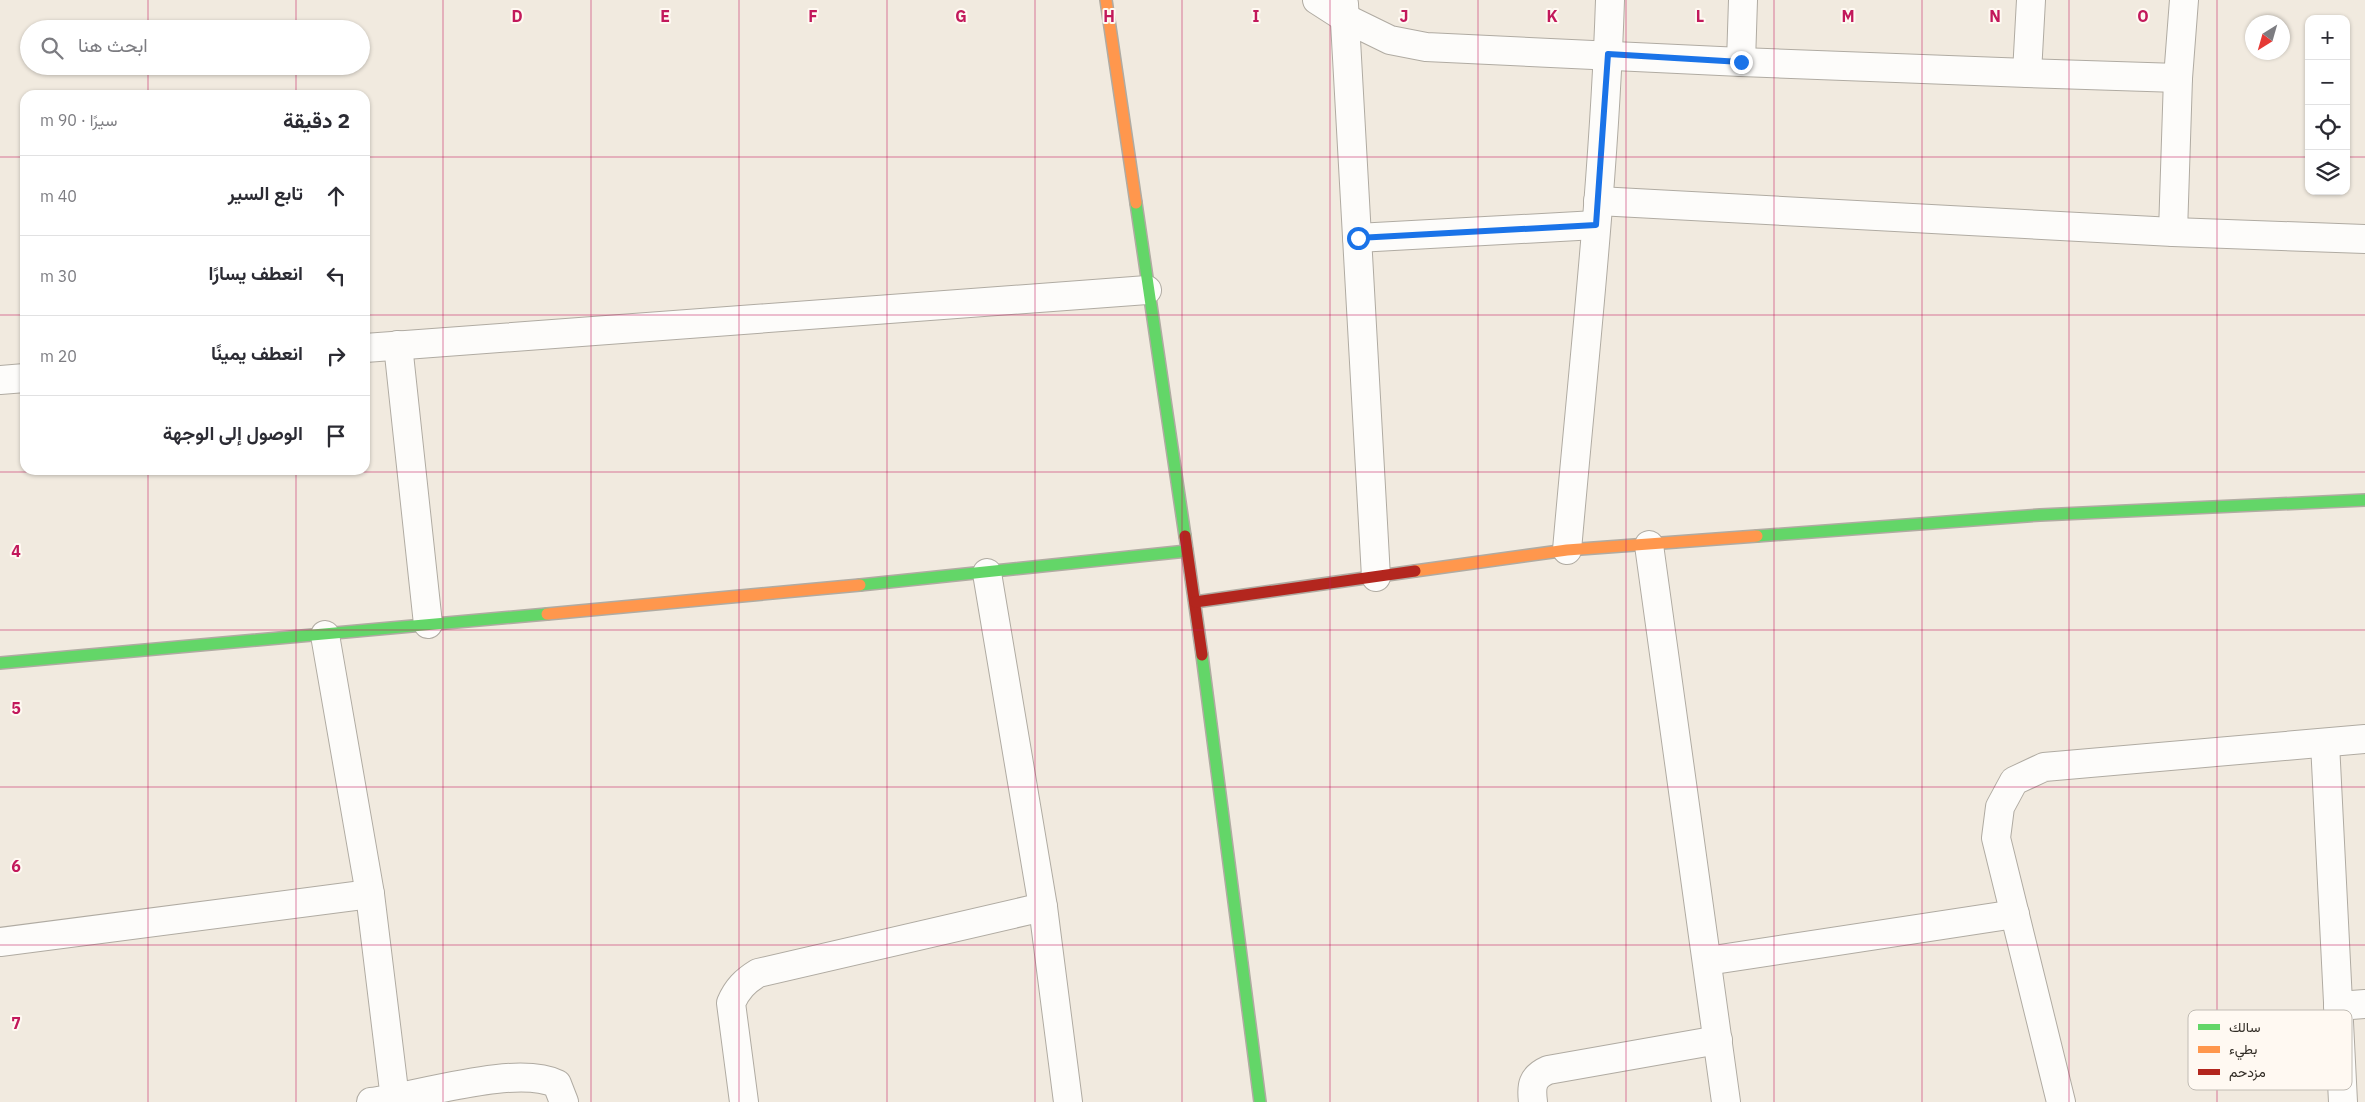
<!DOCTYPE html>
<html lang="ar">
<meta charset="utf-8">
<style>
:root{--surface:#fff;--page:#f7f7f7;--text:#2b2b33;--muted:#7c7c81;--line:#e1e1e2}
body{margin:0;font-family:"IBM Plex Sans",Vazirmatn,sans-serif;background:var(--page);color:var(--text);direction:rtl}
.controls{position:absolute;right:15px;top:15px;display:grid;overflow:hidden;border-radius:10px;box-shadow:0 1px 4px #0004}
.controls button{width:45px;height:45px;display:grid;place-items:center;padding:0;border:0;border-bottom:1px solid var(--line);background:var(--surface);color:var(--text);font:25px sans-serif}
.compass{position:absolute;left:2245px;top:15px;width:45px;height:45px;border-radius:50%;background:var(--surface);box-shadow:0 1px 4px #0004;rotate:217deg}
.stop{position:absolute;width:15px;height:15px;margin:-11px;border:4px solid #1a73e8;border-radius:50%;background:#fff}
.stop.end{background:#1a73e8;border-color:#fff;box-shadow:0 1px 5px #0008}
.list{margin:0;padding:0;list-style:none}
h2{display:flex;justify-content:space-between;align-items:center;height:65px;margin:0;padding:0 20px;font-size:21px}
h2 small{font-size:16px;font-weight:400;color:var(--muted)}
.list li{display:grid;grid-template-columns:32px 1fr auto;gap:15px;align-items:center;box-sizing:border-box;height:80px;padding:0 20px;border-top:1px solid var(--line)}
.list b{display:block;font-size:19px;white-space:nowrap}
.list em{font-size:16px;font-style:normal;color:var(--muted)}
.icon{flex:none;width:28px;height:28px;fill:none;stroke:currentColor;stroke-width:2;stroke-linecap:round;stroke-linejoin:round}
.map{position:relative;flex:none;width:2365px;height:1102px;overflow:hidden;direction:ltr}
.search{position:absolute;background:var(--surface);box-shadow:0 1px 4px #0004;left:20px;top:20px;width:350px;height:55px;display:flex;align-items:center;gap:12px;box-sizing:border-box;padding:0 18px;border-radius:28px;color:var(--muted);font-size:19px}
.panel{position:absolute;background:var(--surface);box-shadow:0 1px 4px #0004;left:20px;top:90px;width:350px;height:385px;border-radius:15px;direction:rtl}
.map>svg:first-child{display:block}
</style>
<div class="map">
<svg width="2365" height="1102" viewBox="0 0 2365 1102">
<rect width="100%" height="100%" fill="#f1eadf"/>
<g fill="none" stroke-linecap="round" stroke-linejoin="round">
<g stroke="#b0aba2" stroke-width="30">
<g id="street">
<polyline points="1317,0 1345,18 1390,40 1426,47 1741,62 2027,73 2031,0"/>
<polyline points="1344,4 1376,577"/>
<polyline points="1741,62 1743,0"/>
<polyline points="2027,73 2178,78"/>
<polyline points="1598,201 2173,232 2365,239"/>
<polyline points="2173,232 2178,78 2184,0"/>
<polyline points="1357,238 1596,225"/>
<polyline points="398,345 428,624"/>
<polyline points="365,348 1147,290"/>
<polyline points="0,380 25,378"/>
<polyline points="1649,545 1726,1102"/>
<path d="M1567,550c16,-183 37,-366 43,-550"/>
<polyline points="987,573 1043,907 1068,1102"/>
<polyline points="325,635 370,894 395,1099"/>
<polyline points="2325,743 2343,1102"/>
<polyline points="0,942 370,894"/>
<polyline points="1707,961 2015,914"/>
<polyline points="2338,1006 2365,1004"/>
<path d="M371,1102c47,-6 146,-38 186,-18l7,18"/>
<path d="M744,1102l-13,-99c6,-14 14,-22 27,-30l285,-66"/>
<path d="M1533,1102c-2,-16 -1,-25 15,-32l170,-30"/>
<polyline points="2061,1102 1996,838 2000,807 2014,781 2044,767 2365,739"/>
</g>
</g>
<g stroke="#b0aba2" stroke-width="14">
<g id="fast">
<polyline points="1136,203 1185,536"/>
<polyline points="1757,536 2040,515 2365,500"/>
<polyline points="860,585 1187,551"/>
<polyline points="1202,655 1260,1102"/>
<polyline points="0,663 547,614"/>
</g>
</g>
<g stroke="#b0aba2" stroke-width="14">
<g id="slow">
<polyline points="1106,0 1136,203"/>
<polyline points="1415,571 1567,550 1757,536"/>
<polyline points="547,614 860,585"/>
</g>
</g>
<g stroke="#b0aba2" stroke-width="14">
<g id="jam">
<polyline points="1185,536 1202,655"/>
<polyline points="1195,602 1415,571"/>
</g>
</g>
<use href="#street" stroke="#fdfcfa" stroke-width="28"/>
<use href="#fast" stroke="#63d668" stroke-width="11"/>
<use href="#slow" stroke="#ff974d" stroke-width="11"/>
<use href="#jam" stroke="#b3261e" stroke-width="11"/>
</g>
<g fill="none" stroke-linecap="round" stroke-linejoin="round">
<polyline stroke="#1a73e8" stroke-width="6" points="1358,238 1596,225 1608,54 1741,62"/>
</g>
<path fill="none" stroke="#c2185b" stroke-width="1" stroke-opacity="0.55" d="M148,0v29M296,0v29M443,0v1102M591,0v1102M739,0v1102M887,0v1102M1035,0v1102M1182,0v1102M1330,0v1102M1478,0v1102M1626,0v1102M1774,0v1102M1922,0v1102M2069,0v1102M2217,0v1102M148,66v29M296,66v29M0,157h25M365,157h1944M2346,157h19M0,315h25M365,315h2000M148,470v632M296,470v632M0,472h2365M0,630h2365M0,787h2365M0,945h2365"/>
<rect x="2188" y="1010" width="164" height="80" rx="8" fill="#fff9f2" stroke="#c1bcb4" stroke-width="1"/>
<rect x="2198" y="1024" width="22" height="6" fill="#63d668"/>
<rect x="2198" y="1046" width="22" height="7" fill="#ff974d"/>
<rect x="2198" y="1069" width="22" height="6" fill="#b3261e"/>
<g font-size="14" fill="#312c25">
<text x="2229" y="1032">سالك</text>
<text x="2229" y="1054">بطيء</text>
<text x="2229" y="1077">مزدحم</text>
</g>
<g font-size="16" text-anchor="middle" font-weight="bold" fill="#c2185b" stroke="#fff9f2" stroke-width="4" stroke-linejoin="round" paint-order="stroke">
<text x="517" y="22">D</text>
<text x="665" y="22">E</text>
<text x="813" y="22">F</text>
<text x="961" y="22">G</text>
<text x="1109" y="22">H</text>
<text x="1256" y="22">I</text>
<text x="1404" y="22">J</text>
<text x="1552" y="22">K</text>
<text x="1700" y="22">L</text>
<text x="1848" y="22">M</text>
<text x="1995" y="22">N</text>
<text x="2143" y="22">O</text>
<text x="16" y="557">4</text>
<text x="16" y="714">5</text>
<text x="16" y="872">6</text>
<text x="16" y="1029">7</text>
</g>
</svg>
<div class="controls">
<button>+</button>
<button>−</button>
<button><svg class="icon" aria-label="locate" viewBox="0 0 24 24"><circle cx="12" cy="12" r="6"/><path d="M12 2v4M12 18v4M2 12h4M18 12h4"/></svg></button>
<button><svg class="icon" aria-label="layers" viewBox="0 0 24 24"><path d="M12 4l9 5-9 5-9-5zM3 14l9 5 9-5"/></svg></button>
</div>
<svg class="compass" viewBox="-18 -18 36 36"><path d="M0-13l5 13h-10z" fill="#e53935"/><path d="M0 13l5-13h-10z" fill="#7c7c81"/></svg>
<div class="stop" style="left:1358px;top:238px"></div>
<div class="stop end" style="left:1741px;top:62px"></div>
<div class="search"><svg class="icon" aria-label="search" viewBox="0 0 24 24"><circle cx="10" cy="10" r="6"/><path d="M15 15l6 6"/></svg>ابحث هنا</div>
<section class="panel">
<h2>2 دقيقة<small>سيرًا · 90 m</small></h2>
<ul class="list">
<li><svg class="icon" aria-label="ahead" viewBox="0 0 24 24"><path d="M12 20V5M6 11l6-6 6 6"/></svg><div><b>تابع السير</b></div><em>40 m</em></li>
<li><svg class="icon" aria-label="left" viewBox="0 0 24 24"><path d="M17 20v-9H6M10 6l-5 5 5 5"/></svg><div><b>انعطف يسارًا</b></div><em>30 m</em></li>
<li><svg class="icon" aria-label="right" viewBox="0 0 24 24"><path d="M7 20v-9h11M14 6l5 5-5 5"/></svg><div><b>انعطف يمينًا</b></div><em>20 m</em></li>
<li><svg class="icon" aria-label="arrive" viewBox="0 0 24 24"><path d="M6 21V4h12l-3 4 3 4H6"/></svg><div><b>الوصول إلى الوجهة</b></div></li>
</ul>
</section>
</div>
